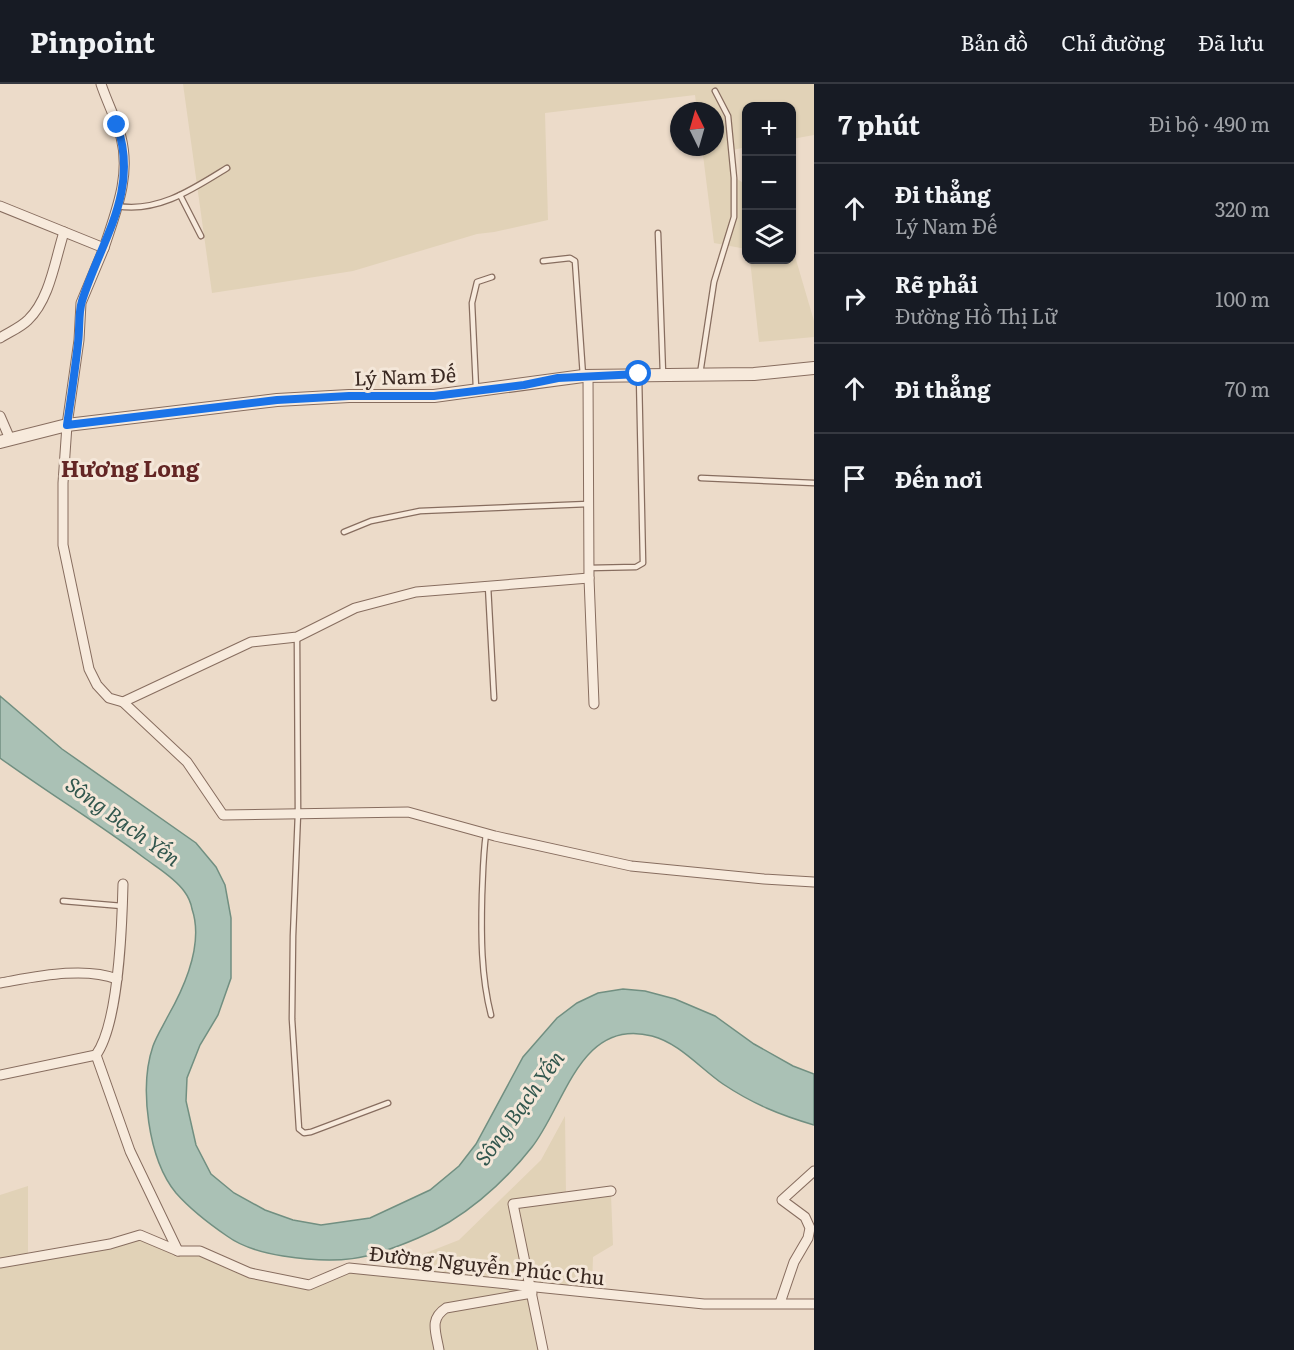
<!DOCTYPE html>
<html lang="vi">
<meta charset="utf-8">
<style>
:root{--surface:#171b24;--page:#242831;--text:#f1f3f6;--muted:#9ea1a6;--line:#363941}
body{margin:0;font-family:Literata,serif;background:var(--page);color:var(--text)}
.controls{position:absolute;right:18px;top:18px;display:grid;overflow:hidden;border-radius:12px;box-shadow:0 2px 4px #0004}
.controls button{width:54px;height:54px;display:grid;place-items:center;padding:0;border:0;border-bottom:2px solid var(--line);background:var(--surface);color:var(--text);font:30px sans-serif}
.compass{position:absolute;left:670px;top:18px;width:54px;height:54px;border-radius:50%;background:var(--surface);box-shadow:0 2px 4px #0004;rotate:355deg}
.stop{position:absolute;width:18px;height:18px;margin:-14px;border:4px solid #1a73e8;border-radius:50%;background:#fff}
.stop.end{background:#1a73e8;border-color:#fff;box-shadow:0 2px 6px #0008}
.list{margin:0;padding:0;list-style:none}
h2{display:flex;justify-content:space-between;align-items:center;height:78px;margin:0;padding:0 24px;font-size:26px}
h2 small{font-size:20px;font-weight:400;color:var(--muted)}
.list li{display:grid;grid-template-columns:39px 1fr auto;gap:18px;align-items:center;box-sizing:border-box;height:90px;padding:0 24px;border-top:2px solid var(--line)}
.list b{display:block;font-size:22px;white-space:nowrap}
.list p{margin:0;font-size:20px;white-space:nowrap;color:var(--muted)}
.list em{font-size:20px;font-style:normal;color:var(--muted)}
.icon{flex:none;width:33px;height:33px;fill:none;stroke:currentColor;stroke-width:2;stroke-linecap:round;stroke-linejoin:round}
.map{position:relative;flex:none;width:814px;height:1266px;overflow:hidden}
header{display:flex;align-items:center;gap:36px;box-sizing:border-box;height:84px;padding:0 30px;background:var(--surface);border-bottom:2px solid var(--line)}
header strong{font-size:28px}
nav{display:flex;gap:33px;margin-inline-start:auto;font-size:21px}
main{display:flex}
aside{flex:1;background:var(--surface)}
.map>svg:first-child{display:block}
</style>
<header>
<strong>Pinpoint</strong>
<nav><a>Bản đồ</a><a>Chỉ đường</a><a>Đã lưu</a></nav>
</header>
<main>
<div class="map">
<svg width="814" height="1266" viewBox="0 0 814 1266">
<rect width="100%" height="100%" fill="#ecdbc9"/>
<g fill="#e1d2b7">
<polygon points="183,0 814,0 814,51 792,55 792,22 746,22 746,63 733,66 733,92 746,101 746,165 714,159 702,63 715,63 715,27 697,27 695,11 545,29 548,136 494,148 477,150 353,187 212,209"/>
<polygon points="792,162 814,237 814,253 759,258 750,176 792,176"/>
<polygon points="565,1032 566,1111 611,1111 613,1161 593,1173 592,1204 531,1204 543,1266 0,1266 0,1111 28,1102 28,1174 140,1151 250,1189 309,1201 349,1184 384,1189 413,1174 459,1156 541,1076"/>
</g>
<path fill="#aac1b5" stroke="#718f81" stroke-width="1.5" d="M0,612l62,53 134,94 20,24 9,18 6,33v60l-13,37 -18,30 -13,33 -1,23 10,44 15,29 23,19 31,17 28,10 28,5 49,-7 60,-28 29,-24 17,-22 47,-87 34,-39 20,-15 21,-10 25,-4 22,2 30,8 40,17 39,28 39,22 21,8v51c-34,-10 -61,-21 -91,-41 -23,-16 -44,-41 -71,-48 -72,-19 -87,69 -120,111 -29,37 -70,73 -114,91 -51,22 -79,27 -135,18 -19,-3 -41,-9 -56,-20 -19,-13 -36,-26 -51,-43 -28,-34 -37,-106 -23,-147 4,-11 10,-20 15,-30 17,-30 36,-72 24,-107 -1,-6 -5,-14 -8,-18 -10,-14 -28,-24 -41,-34 -47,-35 -96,-65 -143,-99z"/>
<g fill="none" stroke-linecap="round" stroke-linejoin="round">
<g stroke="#876d5f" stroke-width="7">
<g id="service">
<polyline points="180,111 201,152"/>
<path d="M117,122c41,7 76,-17 110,-38"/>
<polyline points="658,149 663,290"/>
<polyline points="543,177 570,174 575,177 583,292"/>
<polyline points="700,290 714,198 734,133 734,94 728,32 715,7"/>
<polyline points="476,304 472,219 477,198 492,193"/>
<polyline points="701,394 814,399"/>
<polyline points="344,448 371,437 420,427 588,420"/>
<polyline points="589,484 636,483 643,479 639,292"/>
<polyline points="488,502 494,614"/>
<polyline points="297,553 298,729 293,852 292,935 299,1045 304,1049 311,1048 388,1019"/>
<path d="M486,750c-3,21 -3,40 -4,61 -1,40 -1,81 9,120"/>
<polyline points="63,817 122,822"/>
</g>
</g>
<g stroke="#876d5f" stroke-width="11">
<g id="minor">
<path d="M101,0c6,18 15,35 20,53 10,39 -5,74 -17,111"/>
<polyline points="0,122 104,164 81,219 79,256 67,341 63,399 63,461 89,585 97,601 109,614 123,618 187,678 223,731 408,728 495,752 631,782 764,795 814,798"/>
<path d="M0,254c9,-6 20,-10 28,-18 22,-21 27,-60 36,-88"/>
<polyline points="588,292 589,494 594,620"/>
<polyline points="0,332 10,355"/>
<polyline points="123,618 251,558 297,553 355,524 416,508 589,494"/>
<path d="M0,899c35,-6 83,-17 117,-4"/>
<polyline points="96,971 130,1067 178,1167"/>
<path d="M0,991l96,-20c23,-32 26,-129 27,-171"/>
<polyline points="0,1179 110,1160 140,1151 178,1167 200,1167 250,1189 309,1201 349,1184 704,1220 814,1220"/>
<polyline points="780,1219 794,1178 808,1154 810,1144 805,1133 782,1116 814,1087"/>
<path d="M439,1266c-3,-18 -10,-31 7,-42l86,-15"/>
<polyline points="543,1266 513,1120 611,1107"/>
</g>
</g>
<g stroke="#876d5f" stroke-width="14">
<polyline id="tertiary" points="0,358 67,341 277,316 349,312 434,312 583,292 754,290 814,284"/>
</g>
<use href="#service" stroke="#f7eadc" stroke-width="4.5"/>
<use href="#minor" stroke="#f7eadc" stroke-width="9"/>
<use href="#tertiary" stroke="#f7eadc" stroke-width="12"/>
</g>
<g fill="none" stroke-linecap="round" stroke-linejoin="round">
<path stroke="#1a73e8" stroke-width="8" d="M117,41c23,67 -16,115 -35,176 -4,13 -2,28 -4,42 -3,27 -7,55 -11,82l210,-25 72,-4h85l90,-11 34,-7 81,-4"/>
</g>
<g text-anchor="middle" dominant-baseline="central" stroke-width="6" stroke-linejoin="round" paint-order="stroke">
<g font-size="20" fill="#392821" stroke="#f4e7d9">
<text transform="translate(405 291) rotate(-2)">Lý Nam Đế</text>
<text transform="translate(487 1180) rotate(6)">Đường Nguyễn Phúc Chu</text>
</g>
<g font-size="21" font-style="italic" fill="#32574e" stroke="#f4e7d9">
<text transform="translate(124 736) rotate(36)">Sông Bạch Yến</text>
<text transform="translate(518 1023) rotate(-54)">Sông Bạch Yến</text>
</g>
<g font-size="22" font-weight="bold" fill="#632524" stroke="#f4e7d9">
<text x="130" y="383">Hương Long</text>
</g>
</g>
</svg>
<div class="controls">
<button>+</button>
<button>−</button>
<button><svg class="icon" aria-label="layers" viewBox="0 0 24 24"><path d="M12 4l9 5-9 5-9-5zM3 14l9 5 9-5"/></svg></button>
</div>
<svg class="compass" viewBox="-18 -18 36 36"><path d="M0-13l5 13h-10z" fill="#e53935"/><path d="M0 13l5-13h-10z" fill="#9ea1a6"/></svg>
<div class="stop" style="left:639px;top:290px"></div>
<div class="stop end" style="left:117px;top:41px"></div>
</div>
<aside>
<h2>7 phút<small>Đi bộ · 490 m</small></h2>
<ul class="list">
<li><svg class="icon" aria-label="ahead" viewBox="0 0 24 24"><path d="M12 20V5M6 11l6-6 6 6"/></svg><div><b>Đi thẳng</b><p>Lý Nam Đế</p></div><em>320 m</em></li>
<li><svg class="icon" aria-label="right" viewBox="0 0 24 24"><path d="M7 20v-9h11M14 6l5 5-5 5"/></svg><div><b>Rẽ phải</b><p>Đường Hồ Thị Lữ</p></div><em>100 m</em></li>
<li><svg class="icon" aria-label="ahead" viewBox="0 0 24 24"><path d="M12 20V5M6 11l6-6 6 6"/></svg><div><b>Đi thẳng</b></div><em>70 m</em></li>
<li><svg class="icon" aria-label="arrive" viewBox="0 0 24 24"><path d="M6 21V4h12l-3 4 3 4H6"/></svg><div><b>Đến nơi</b></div></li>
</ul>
</aside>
</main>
